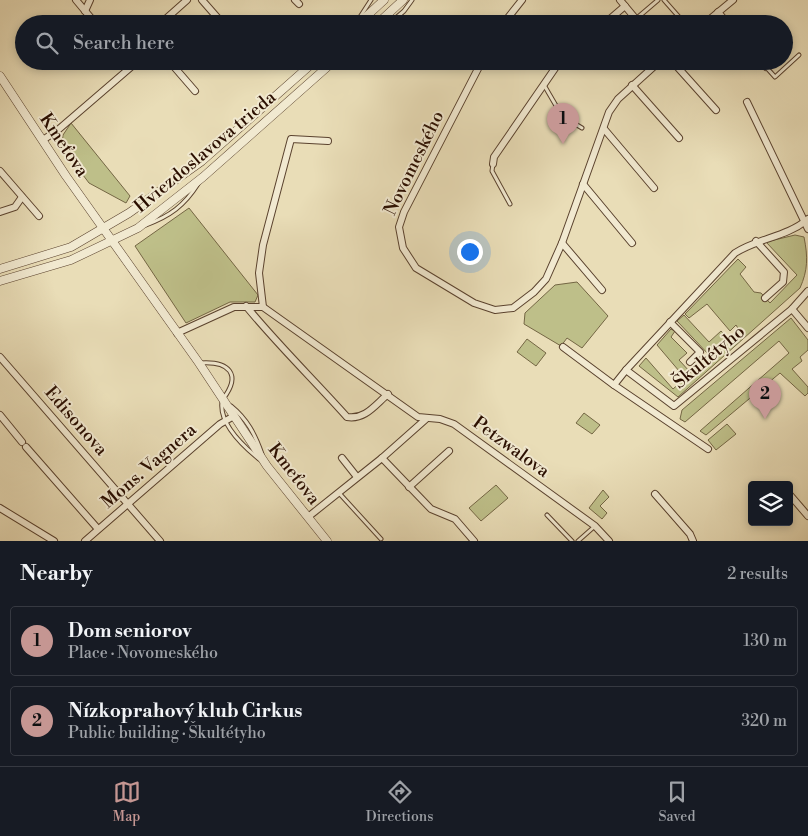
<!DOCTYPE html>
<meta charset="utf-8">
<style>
:root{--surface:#171b24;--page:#20242c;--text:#f1f3f6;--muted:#9ea1a6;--line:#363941;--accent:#c59692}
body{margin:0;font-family:"Libre Bodoni",serif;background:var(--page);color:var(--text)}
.controls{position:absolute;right:15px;bottom:15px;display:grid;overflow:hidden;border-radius:5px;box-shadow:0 2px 8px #0003}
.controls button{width:45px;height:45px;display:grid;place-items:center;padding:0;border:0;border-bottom:1px solid var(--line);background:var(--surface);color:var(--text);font:25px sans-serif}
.you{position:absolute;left:469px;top:251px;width:18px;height:18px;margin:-12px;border:4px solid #fff;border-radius:50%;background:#1a73e8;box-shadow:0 0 0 8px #1a73e833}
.badge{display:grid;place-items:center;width:32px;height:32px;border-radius:50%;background:var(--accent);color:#111;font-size:16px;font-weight:700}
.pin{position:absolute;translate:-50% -41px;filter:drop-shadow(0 1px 2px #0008)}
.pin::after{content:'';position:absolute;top:26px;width:18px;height:15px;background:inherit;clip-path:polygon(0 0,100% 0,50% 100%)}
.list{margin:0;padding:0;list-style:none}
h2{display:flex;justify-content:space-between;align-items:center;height:65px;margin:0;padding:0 20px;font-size:21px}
h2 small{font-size:16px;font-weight:400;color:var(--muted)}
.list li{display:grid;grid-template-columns:32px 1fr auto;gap:15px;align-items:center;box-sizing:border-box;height:70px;margin:0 10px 10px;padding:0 10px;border:1px solid var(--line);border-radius:5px}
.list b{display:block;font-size:19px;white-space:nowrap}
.list p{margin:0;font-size:16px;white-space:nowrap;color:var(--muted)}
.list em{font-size:16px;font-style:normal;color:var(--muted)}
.icon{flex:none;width:28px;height:28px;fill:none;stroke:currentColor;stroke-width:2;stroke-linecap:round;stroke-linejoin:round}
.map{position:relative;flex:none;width:808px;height:541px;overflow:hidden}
.search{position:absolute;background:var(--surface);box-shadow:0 2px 8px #0003;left:15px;right:15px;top:15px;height:55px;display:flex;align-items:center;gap:12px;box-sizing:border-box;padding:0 18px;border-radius:28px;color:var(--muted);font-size:19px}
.sheet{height:225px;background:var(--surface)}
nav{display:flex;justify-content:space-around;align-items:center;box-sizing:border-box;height:70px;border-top:1px solid var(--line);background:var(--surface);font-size:14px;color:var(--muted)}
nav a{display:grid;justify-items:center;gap:2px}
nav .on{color:var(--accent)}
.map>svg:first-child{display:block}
</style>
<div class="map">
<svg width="808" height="541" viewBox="0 0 808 541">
<rect width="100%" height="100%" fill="#e9ddb7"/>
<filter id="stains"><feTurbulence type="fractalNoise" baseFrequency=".004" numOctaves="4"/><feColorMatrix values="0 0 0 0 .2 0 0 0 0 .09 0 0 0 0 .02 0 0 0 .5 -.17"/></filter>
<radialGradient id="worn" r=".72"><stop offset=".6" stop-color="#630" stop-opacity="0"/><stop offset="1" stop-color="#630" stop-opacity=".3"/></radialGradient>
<g fill="#bebf89" stroke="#746644">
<polygon points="71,123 130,196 126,203 89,183 83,175 62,144 63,135"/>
<polygon points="189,208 258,295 255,302 230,302 186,323 135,246"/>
<path d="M795,235l9,2c4,20 4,33 -4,51l-122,109 -39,-31 7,-8 27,31 12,-11 -28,-33 14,-16 4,2 -4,6 16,16 -8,7 12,13 19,-17 -33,-35 7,-6 25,27 12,-11 11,11 10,-7 -6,-10 -6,6 -23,-27 -18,14 -4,-4 53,-55 8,8 -6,7 14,18 7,1 9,10 27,-28 -31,-33z"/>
<polygon points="577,282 608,316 582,348 567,338 561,346 524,324 525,313 555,285"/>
<polygon points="791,318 808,340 808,350 800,357 802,361 792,369 808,387 808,393 805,396 780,373 706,435 700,431 789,353 779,341 685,422 680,419 682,410"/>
<polygon points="527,339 546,353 536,366 517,352"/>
<polygon points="584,413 600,425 592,434 576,423"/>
<polygon points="727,424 736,434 716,450 708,440"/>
<polygon points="496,485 508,498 481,521 469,508"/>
<polygon points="603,490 609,497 600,506 607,513 602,519 589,508"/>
</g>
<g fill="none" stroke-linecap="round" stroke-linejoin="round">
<g stroke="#5a422e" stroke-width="5">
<g id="service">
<polyline points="664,0 679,17"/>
<polyline points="637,18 658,0"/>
<polyline points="358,20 371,0"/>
<polyline points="389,24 404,11 412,0"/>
<polyline points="766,67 775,77 799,55"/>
<polyline points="544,85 562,116 582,128"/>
<polyline points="493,164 492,171 510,204"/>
<path d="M146,225c24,-9 38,-19 52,-41"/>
<path d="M200,363c29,-2 42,11 23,36"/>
<path d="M222,402c-3,22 21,44 37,57"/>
<path d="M231,406c16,13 24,28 31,48"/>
<polyline points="339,493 381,539"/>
<polyline points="547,515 572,541"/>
<polyline points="578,541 595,526"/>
</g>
</g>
<g stroke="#5a422e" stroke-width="8">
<g id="minor">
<polyline points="76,0 96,24"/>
<polyline points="202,0 223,24"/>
<polyline points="295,0 299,4"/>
<polyline points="620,0 640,24"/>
<polyline points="85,11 90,0"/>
<polyline points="718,12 728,24"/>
<polyline points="160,24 187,0"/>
<polyline points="503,24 522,0"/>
<polyline points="604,24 625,6"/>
<polyline points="704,24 733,0"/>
<polyline points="169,61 195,91"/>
<polyline points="482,61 404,212 399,227 403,248 416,268 474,303 495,310 513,308 534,292 546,279 562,243 609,112 618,99 660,61"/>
<polyline points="672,61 716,110"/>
<polyline points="761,61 766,67"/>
<polyline points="632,85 679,138"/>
<polyline points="747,102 808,229"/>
<polyline points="605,130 654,188"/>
<polyline points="43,140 59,129 138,61"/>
<polyline points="493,164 494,157 560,61"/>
<polyline points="0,171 39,216"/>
<polyline points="583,184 632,243"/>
<polyline points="0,212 15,207 22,197"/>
<path d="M808,219c-21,18 -50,19 -73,34l-109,117 48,36 118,-97 16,-18"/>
<polyline points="756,241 784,272 783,282 765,298"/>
<polyline points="562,243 602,290"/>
<path d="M246,306c32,39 68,74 101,111 18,3 28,-12 41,-23"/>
<polyline points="263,307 259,273 263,245 291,139 328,141"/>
<polyline points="792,309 808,328"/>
<polyline points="670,322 700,352 690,362"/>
<polyline points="177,333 234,307 263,307 418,417 440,419 454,424 595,526 609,541"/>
<polyline points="563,347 614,385"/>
<polyline points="0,357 160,541"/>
<polyline points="626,370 614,385 708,449"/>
<polyline points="0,415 22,442"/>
<polyline points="26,447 98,529"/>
<polyline points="342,458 357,477"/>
<polyline points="382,458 431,509 455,519 474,541"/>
<polyline points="409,487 449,451"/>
<polyline points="655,494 690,534 693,541"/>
<polyline points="790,495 808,516"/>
<polyline points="0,508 54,541"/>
<polyline points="308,517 382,458 426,419"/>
<polyline points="85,541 220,424 234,416"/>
</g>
</g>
<g stroke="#5a422e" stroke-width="9">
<g id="tertiary">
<polyline points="358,24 384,0"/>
<polyline points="377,24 403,0"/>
<polyline points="0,76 66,176 199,363 267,466 327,541"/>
<polyline points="0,269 71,247 129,213 202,161 315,61"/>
<polyline points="0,281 71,260 138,228 203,177 334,61"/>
</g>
</g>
<use href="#service" stroke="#f1e9d0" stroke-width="3"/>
<use href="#minor" stroke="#f1e9d0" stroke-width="6"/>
<use href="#tertiary" stroke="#f1e9d0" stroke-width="8"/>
</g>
<g text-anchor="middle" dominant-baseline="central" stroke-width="4" stroke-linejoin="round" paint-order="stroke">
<g font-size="18" fill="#2a0e00" stroke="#f1e9d0">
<text transform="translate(64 145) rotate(56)">Kmeťova</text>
<text transform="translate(205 152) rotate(-40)">Hviezdoslavova trieda</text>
<text transform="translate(414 163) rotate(-64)">Novomeského</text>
<text transform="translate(709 357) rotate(-40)">Škultétyho</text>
<text transform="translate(76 421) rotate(49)">Edisonova</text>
<text transform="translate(511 447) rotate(36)">Petzwalova</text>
<text transform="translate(149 466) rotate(-41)">Mons. Vagnera</text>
<text transform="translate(294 474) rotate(52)">Kmeťova</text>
</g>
</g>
<rect width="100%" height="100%" filter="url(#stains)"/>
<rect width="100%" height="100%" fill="url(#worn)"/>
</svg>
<div class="controls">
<button><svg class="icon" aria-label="layers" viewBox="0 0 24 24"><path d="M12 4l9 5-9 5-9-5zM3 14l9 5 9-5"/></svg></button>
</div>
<div class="you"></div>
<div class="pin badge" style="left:563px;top:144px">1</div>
<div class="pin badge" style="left:765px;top:419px">2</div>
<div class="search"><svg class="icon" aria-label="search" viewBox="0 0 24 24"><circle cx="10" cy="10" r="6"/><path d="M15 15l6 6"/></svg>Search here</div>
</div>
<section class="sheet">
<h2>Nearby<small>2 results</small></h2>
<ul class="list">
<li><span class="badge">1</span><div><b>Dom seniorov</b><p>Place · Novomeského</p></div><em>130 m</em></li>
<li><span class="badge">2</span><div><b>Nízkoprahový klub Cirkus</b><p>Public building · Škultétyho</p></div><em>320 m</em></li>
</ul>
</section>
<nav>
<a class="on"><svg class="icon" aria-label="map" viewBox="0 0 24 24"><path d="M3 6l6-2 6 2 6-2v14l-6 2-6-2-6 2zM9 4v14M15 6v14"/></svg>Map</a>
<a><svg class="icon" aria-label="directions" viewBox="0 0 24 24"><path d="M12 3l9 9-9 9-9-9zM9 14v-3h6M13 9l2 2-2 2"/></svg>Directions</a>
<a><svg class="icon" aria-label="saved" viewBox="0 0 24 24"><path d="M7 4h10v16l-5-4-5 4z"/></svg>Saved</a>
</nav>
